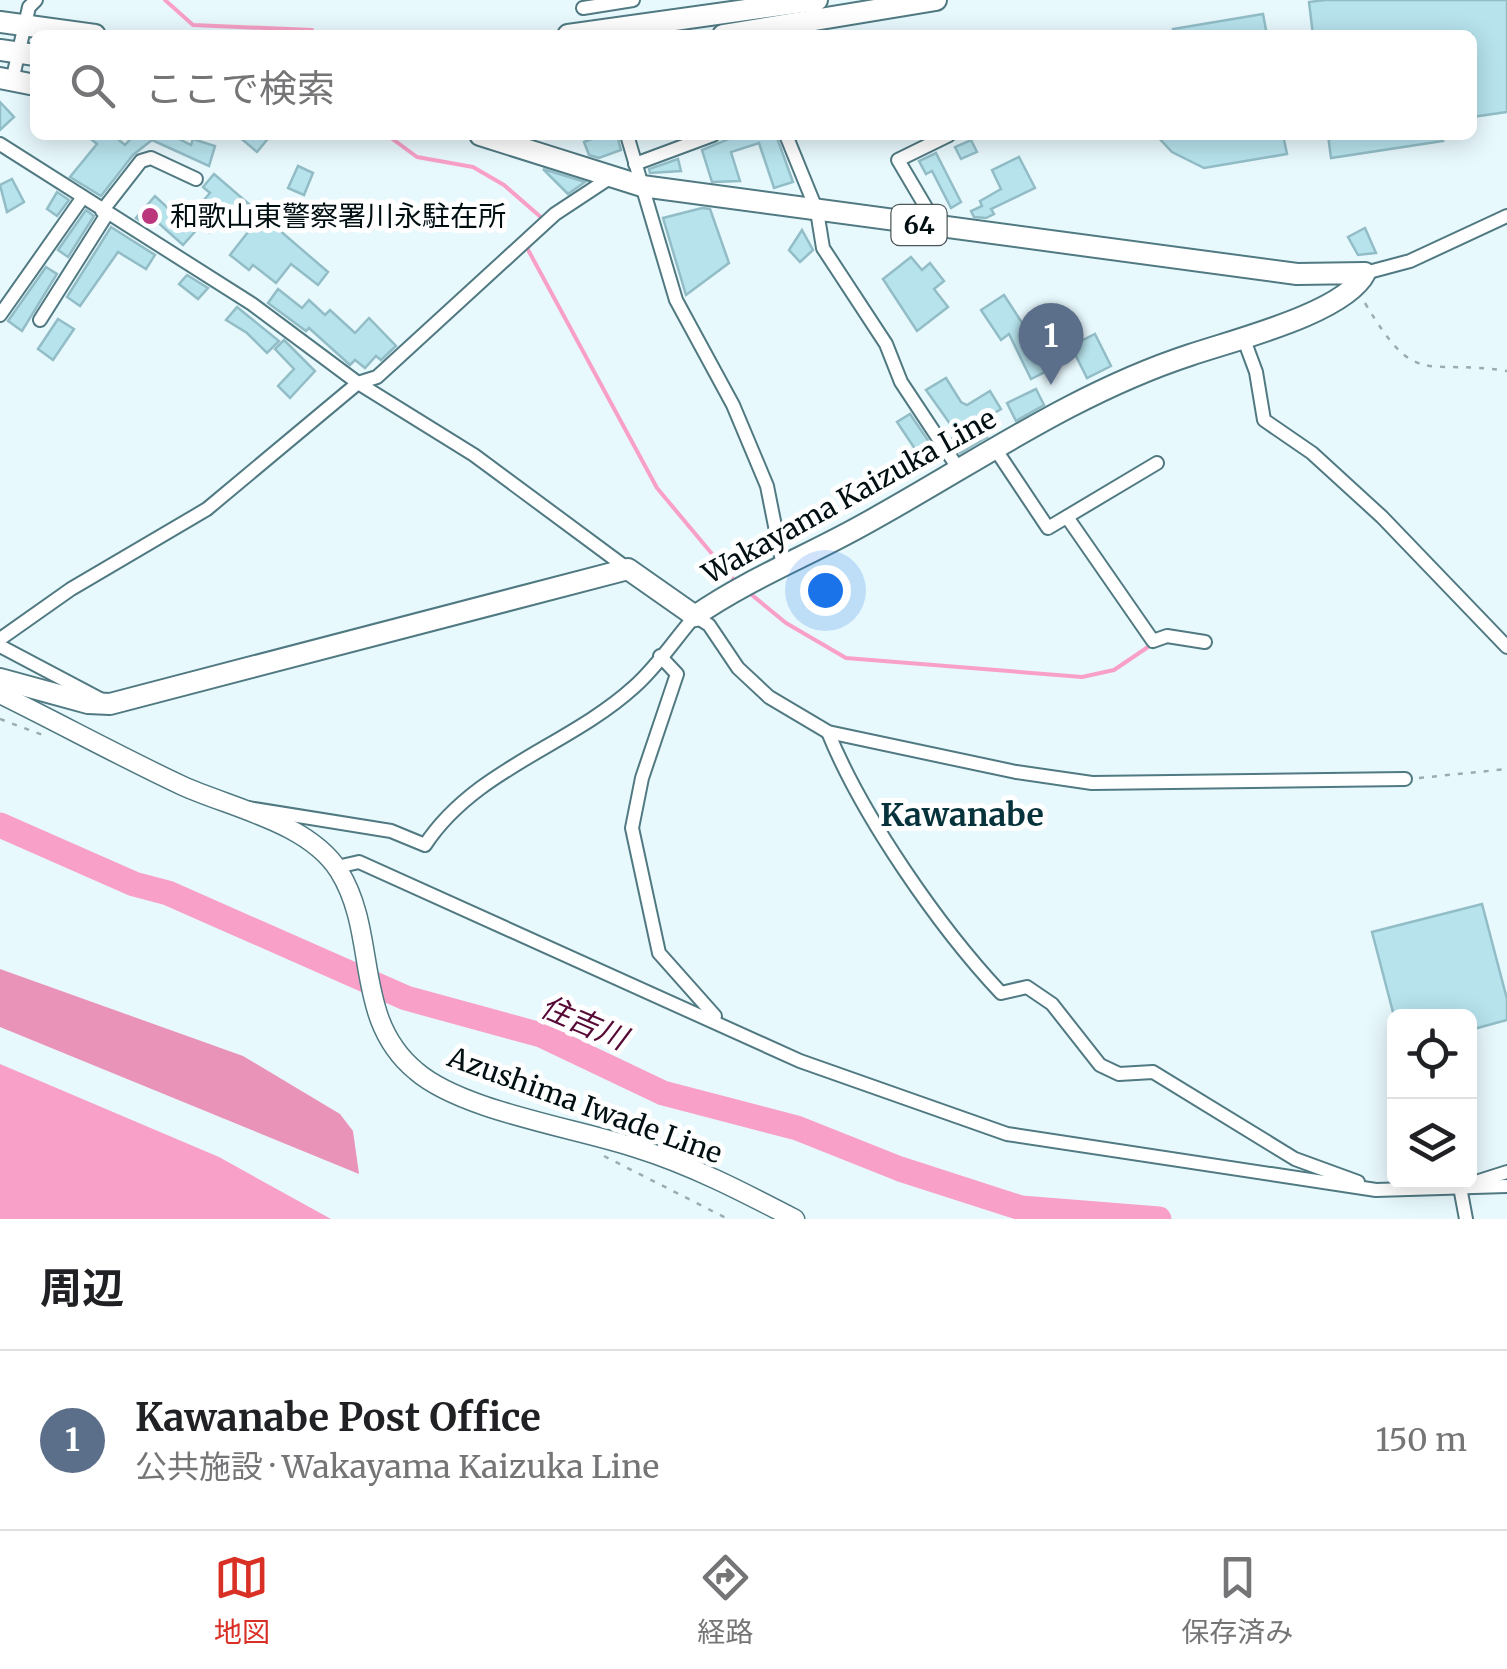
<!DOCTYPE html>
<html lang="ja">
<meta charset="utf-8">
<style>
:root{--surface:#fff;--page:#f6f6f6;--text:#202124;--muted:#757577;--line:#e0e0e0;--accent:#d93025}
body{margin:0;font-family:Merriweather,"Noto Sans JP",serif;background:var(--page);color:var(--text)}
.controls{position:absolute;right:30px;bottom:30px;display:grid;overflow:hidden;border-radius:15px;box-shadow:0 5px 25px #0003}
.controls button{width:90px;height:90px;display:grid;place-items:center;padding:0;border:0;border-bottom:2px solid var(--line);background:var(--surface);color:var(--text);font:50px sans-serif}
.you{position:absolute;left:825px;top:590px;width:35px;height:35px;margin:-25px;border:8px solid #fff;border-radius:50%;background:#1a73e8;box-shadow:0 0 0 15px #1a73e833}
.badge{display:grid;place-items:center;width:65px;height:65px;border-radius:50%;background:var(--accent);color:#fff;font-size:32px;font-weight:700}
.pin{position:absolute;translate:-50% -82px;filter:drop-shadow(0 2px 5px #0008)}
.pin::after{content:'';position:absolute;top:52px;width:35px;height:30px;background:inherit;clip-path:polygon(0 0,100% 0,50% 100%)}
.list{margin:0;padding:0;list-style:none}
h2{display:flex;justify-content:space-between;align-items:center;height:130px;margin:0;padding:0 40px;font-size:42px}
h2 small{font-size:32px;font-weight:400;color:var(--muted)}
.list li{display:grid;grid-template-columns:65px 1fr auto;gap:30px;align-items:center;box-sizing:border-box;height:180px;padding:0 40px;border-top:2px solid var(--line)}
.list b{display:block;font-size:38px;white-space:nowrap}
.list p{margin:0;font-size:32px;white-space:nowrap;color:var(--muted)}
.list em{font-size:32px;font-style:normal;color:var(--muted)}
.icon{flex:none;width:55px;height:55px;fill:none;stroke:currentColor;stroke-width:2;stroke-linecap:round;stroke-linejoin:round}
.map{position:relative;flex:none;width:1507px;height:1219px;overflow:hidden}
.search{position:absolute;background:var(--surface);box-shadow:0 5px 25px #0003;left:30px;right:30px;top:30px;height:110px;display:flex;align-items:center;gap:25px;box-sizing:border-box;padding:0 35px;border-radius:15px;color:var(--muted);font-size:38px}
.sheet{height:310px;background:var(--surface)}
nav{display:flex;justify-content:space-around;align-items:center;box-sizing:border-box;height:140px;border-top:2px solid var(--line);background:var(--surface);font-size:28px;color:var(--muted)}
nav a{display:grid;justify-items:center;gap:5px}
nav .on{color:var(--accent)}
.map>svg:first-child{display:block}
</style>
<div class="map">
<svg width="1507" height="1219" viewBox="0 0 1507 1219">
<rect width="100%" height="100%" fill="#e8f9fd"/>
<polygon fill="#e993b9" points="0,969 243,1056 340,1114 353,1131 359,1174 0,1027"/>
<polygon fill="#f8a0c7" points="0,1064 219,1157 331,1219 0,1219"/>
<g fill="none" stroke-linecap="round" stroke-linejoin="round">
<g stroke="#f8a0c7" stroke-width="4">
<polyline points="165,0 193,25 312,30"/>
<polyline points="387,135 417,157 473,167 504,185 543,219"/>
<polyline points="526,246 657,488 733,579"/>
<polyline points="747,591 786,623 846,658 1082,677 1114,670 1148,647"/>
</g>
<polyline stroke="#f8a0c7" stroke-width="25" points="0,825 134,884 168,893 406,998 541,1035 663,1093 797,1128 900,1169 1021,1208 1159,1219"/>
</g>
<g fill="#b7e3ed" stroke="#92bdc7" stroke-width="2.5">
<polygon points="1325,0 1507,0 1507,112 1472,117 1472,35 1313,35 1309,2"/>
<polygon points="1263,14 1267,35 1173,35 1173,29"/>
<polygon points="0,102 14,117 0,130"/>
<polygon points="86,135 113,135 125,145 134,135 171,135 191,145 193,139 215,146 209,166 152,140 133,155 101,196 70,177 97,144"/>
<polygon points="237,135 271,135 257,152"/>
<polygon points="602,135 617,135 621,150 599,158 589,155 584,142"/>
<polygon points="738,135 776,135 793,182 774,188 759,143 731,152 740,181 712,182 702,150"/>
<polygon points="1156,135 1283,135 1287,154 1204,168 1172,152"/>
<polygon points="1328,135 1442,135 1443,141 1331,158"/>
<polygon points="971,140 977,152 961,159 955,147"/>
<polygon points="936,153 961,202 951,208 932,171 926,174 919,161"/>
<polygon points="1019,157 1035,188 991,209 994,214 986,218 974,217 971,211 982,206 980,201 1001,189 992,170"/>
<polygon points="678,159 681,171 650,173 649,169"/>
<polygon points="298,166 313,173 304,195 288,188"/>
<polygon points="543,169 585,182 568,194"/>
<polygon points="214,174 328,272 318,285 291,264 276,283 253,265 249,270 230,255 248,232 225,213 209,232 201,225 183,245 154,219 148,226 136,218 155,196 184,223 210,193 203,187"/>
<polygon points="12,179 24,202 7,212 0,185"/>
<polygon points="57,192 69,200 57,216 47,209"/>
<polygon points="702,208 710,209 729,263 686,295 663,218"/>
<polygon points="86,210 94,216 68,257 58,250"/>
<polygon points="111,227 155,255 146,269 118,252 80,306 67,297"/>
<polygon points="1365,228 1376,253 1358,255 1348,237"/>
<polygon points="802,230 813,250 800,262 789,250"/>
<polygon points="911,257 922,270 930,263 944,281 934,289 948,307 917,331 883,279"/>
<polygon points="46,267 57,274 22,331 8,321"/>
<polygon points="187,275 208,288 198,299 179,284"/>
<polygon points="278,289 302,308 309,300 325,315 330,310 355,333 369,318 396,346 381,360 376,356 365,368 355,360 350,365 309,328 306,331 268,303"/>
<polygon points="1004,295 1032,338 1040,335 1055,367 1031,379 1009,334 1001,340 981,310"/>
<polygon points="237,307 279,341 267,353 247,333 226,320"/>
<polygon points="58,319 74,329 53,360 38,349"/>
<polygon points="1095,334 1111,366 1087,378 1071,346"/>
<polygon points="284,340 315,371 290,398 278,386 294,369 275,349"/>
<polygon points="946,378 961,402 967,405 990,391 1001,409 978,423 987,437 960,453 951,439 958,435 926,390"/>
<polygon points="1036,389 1044,405 1016,421 1007,403"/>
<polygon points="910,414 938,455 925,464 897,422"/>
<polygon points="1482,904 1507,999 1507,1020 1470,1030 1470,1016 1394,1016 1372,932"/>
</g>
<g fill="none" stroke-linecap="round" stroke-linejoin="round">
<g stroke="#507982" stroke-width="16">
<g id="minor">
<polyline points="583,8 633,0"/>
<polyline points="12,81 29,7 36,0"/>
<polyline points="627,135 676,300 733,405 767,486 783,566"/>
<polyline points="786,135 817,211 823,248 886,344 901,382 958,468"/>
<polyline points="0,144 252,304 358,383 474,455 628,569"/>
<polyline points="635,164 713,135"/>
<polyline points="102,211 141,161 151,158 196,179"/>
<polyline points="937,226 898,160 949,135"/>
<polyline points="1365,273 1410,261 1507,216"/>
<polyline points="0,315 83,197"/>
<polyline points="40,320 107,214"/>
<polyline points="1243,337 1256,372 1264,420 1312,453 1382,517 1507,647"/>
<polyline points="994,447 1048,528 1157,463"/>
<polyline points="1067,517 1153,641 1167,636 1205,642"/>
<polyline points="0,639 71,589 207,509 358,383 377,377 555,214 608,179"/>
<polyline points="0,646 104,701"/>
<polyline points="660,656 677,674 642,778 632,828 659,953 715,1016"/>
<path d="M828,732c34,84 111,195 173,261l26,-6 25,17 48,61 19,9 34,-2 142,87 63,23"/>
<path d="M248,808l143,23 34,14c50,-76 144,-99 209,-158 23,-20 41,-48 61,-71l14,9 29,43 31,29 59,35 188,40 76,11 313,-4"/>
<polyline points="337,867 359,862 800,1061 1007,1134 1376,1190 1507,1186"/>
<polyline points="1466,1219 1460,1187 1507,1172"/>
</g>
</g>
<g stroke="#507982" stroke-width="21">
<path id="secondary" d="M0,694c61,30 121,63 183,92 49,22 126,37 156,85 40,64 13,147 77,200 46,40 160,57 220,77 55,17 107,44 159,71"/>
</g>
<g stroke="#507982" stroke-width="24">
<g id="primary">
<polyline points="0,78 35,85"/>
<path d="M0,679l88,24 22,1 518,-135 67,47c52,-36 110,-59 166,-90 110,-60 210,-132 329,-171 44,-15 155,-42 175,-82l-68,1 -655,-88 -162,-51"/>
</g>
</g>
<g stroke="#507982" stroke-width="24">
<g id="trunk">
<polyline points="0,22 95,35"/>
<polyline points="568,35 817,0"/>
<polyline points="723,35 936,0"/>
<polyline points="0,50 35,55"/>
</g>
</g>
<g stroke="#9babaf" stroke-width="2.5" stroke-dasharray="5 8" stroke-linecap="butt">
<path d="M1365,303c52,87 57,55 142,68"/>
<polyline points="0,719 48,737"/>
<polyline points="1419,778 1507,769"/>
<polyline points="604,1156 728,1219"/>
</g>
<use href="#minor" stroke="#fff" stroke-width="12"/>
<use href="#secondary" stroke="#fff" stroke-width="18"/>
<use href="#primary" stroke="#fff" stroke-width="20"/>
<use href="#trunk" stroke="#fff" stroke-width="20"/>
</g>
<circle fill="#bb377d" stroke="#fff" stroke-width="4" cx="150" cy="216" r="10"/>
<g text-anchor="middle" dominant-baseline="central" stroke-width="10" stroke-linejoin="round" paint-order="stroke">
<rect fill="#fff" stroke="#4d5759" stroke-width="2.5" x="891.5" y="205" width="55" height="40" rx="8"/>
<g font-size="25" font-weight="bold" fill="#010f12">
<text x="919" y="225">64</text>
</g>
<g font-size="28" fill="#010f12" stroke="#fff" text-anchor="start">
<text x="170" y="216">和歌山東警察署川永駐在所</text>
</g>
<g font-size="28" fill="#010f12" stroke="#fff">
<text transform="translate(849 496) rotate(-29)">Wakayama Kaizuka Line</text>
<text transform="translate(585 1105) rotate(20)">Azushima Iwade Line</text>
</g>
<g font-size="30" font-style="italic" fill="#560935" stroke="#fff">
<text transform="translate(584 1022) rotate(23)">住吉川</text>
</g>
<g font-size="32" font-weight="bold" fill="#06333b" stroke="#fff">
<text x="962" y="815">Kawanabe</text>
</g>
</g>
</svg>
<div class="controls">
<button><svg class="icon" aria-label="locate" viewBox="0 0 24 24"><circle cx="12" cy="12" r="6"/><path d="M12 2v4M12 18v4M2 12h4M18 12h4"/></svg></button>
<button><svg class="icon" aria-label="layers" viewBox="0 0 24 24"><path d="M12 4l9 5-9 5-9-5zM3 14l9 5 9-5"/></svg></button>
</div>
<div class="you"></div>
<div class="pin badge" style="left:1051px;top:385px;background:#5c6f8a">1</div>
<div class="search"><svg class="icon" aria-label="search" viewBox="0 0 24 24"><circle cx="10" cy="10" r="6"/><path d="M15 15l6 6"/></svg>ここで検索</div>
</div>
<section class="sheet">
<h2>周辺<small></small></h2>
<ul class="list">
<li><span class="badge" style="background:#5c6f8a">1</span><div><b>Kawanabe Post Office</b><p>公共施設 · Wakayama Kaizuka Line</p></div><em>150 m</em></li>
</ul>
</section>
<nav>
<a class="on"><svg class="icon" aria-label="map" viewBox="0 0 24 24"><path d="M3 6l6-2 6 2 6-2v14l-6 2-6-2-6 2zM9 4v14M15 6v14"/></svg>地図</a>
<a><svg class="icon" aria-label="directions" viewBox="0 0 24 24"><path d="M12 3l9 9-9 9-9-9zM9 14v-3h6M13 9l2 2-2 2"/></svg>経路</a>
<a><svg class="icon" aria-label="saved" viewBox="0 0 24 24"><path d="M7 4h10v16l-5-4-5 4z"/></svg>保存済み</a>
</nav>
